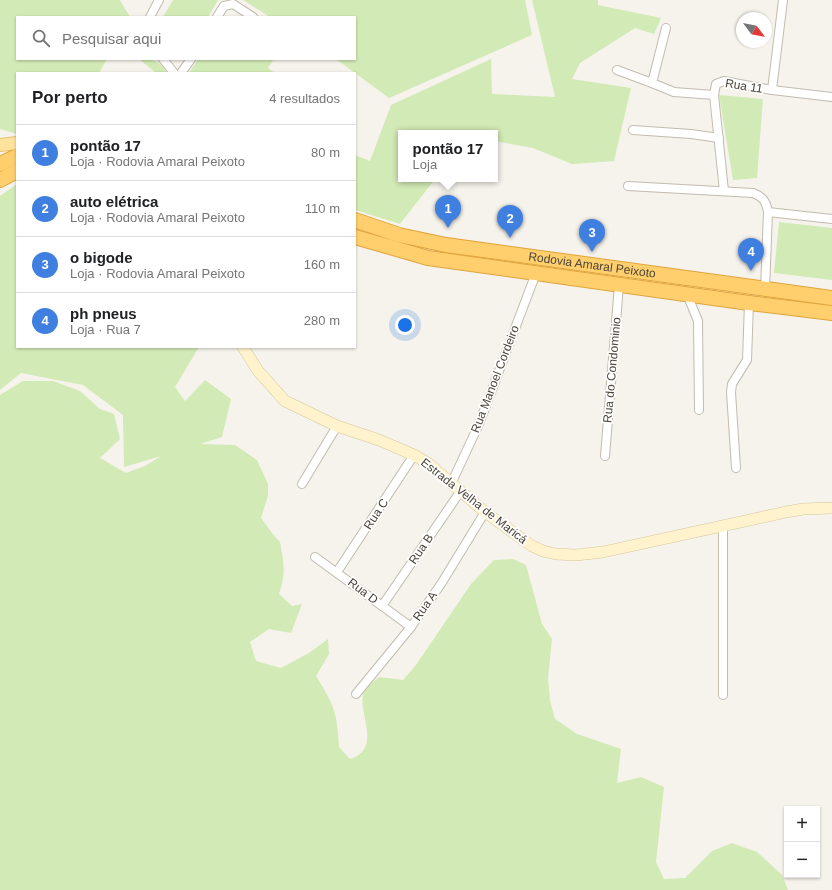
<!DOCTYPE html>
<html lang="pt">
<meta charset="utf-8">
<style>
:root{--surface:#fff;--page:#f2f2f2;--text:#202124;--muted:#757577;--line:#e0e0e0;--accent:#fc3f1d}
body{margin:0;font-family:Arial,sans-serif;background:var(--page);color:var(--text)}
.controls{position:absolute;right:12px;bottom:12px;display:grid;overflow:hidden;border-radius:0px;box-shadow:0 1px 3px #0004}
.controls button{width:36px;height:36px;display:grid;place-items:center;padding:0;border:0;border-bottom:1px solid var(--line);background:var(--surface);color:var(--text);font:20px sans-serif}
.compass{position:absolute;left:736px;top:12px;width:36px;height:36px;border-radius:50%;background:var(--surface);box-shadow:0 1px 3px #0004;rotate:122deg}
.you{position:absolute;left:405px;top:325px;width:14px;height:14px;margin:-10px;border:3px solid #fff;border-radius:50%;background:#1a73e8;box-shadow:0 0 0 6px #1a73e833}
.badge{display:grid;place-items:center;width:26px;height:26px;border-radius:50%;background:var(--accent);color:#fff;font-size:13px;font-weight:700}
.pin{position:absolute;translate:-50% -33px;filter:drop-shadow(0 1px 2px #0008)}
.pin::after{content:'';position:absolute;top:21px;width:14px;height:12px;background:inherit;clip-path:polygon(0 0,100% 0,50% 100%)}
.popup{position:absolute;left:398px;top:130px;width:100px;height:52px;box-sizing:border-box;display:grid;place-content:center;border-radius:0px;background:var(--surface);filter:drop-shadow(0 1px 3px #0005);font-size:13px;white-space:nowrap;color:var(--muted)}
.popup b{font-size:15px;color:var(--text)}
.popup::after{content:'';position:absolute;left:50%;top:100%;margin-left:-8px;border:8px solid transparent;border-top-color:var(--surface)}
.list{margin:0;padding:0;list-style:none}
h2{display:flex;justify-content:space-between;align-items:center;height:52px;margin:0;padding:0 16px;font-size:17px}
h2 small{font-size:13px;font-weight:400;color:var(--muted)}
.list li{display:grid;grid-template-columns:26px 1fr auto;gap:12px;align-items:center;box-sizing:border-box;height:56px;padding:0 16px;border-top:1px solid var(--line)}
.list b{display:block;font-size:15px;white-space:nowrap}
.list p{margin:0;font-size:13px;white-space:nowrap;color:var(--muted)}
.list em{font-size:13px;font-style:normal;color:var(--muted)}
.icon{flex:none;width:22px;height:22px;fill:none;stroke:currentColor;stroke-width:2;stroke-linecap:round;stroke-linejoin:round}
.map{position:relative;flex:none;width:832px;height:890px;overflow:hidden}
.search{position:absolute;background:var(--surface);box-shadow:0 1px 3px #0004;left:16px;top:16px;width:340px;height:44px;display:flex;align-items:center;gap:10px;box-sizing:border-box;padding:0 14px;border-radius:0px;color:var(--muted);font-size:15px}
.panel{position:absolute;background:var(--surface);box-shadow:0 1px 3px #0004;left:16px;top:72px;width:340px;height:276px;border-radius:0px}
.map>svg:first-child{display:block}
</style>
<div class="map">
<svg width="832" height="890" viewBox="0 0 832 890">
<rect width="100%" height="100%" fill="#f6f3ec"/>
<g fill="#d2eab5">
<polygon points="0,0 120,0 130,17 17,17 17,59 107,59 99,73 17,73 17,134 0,129"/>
<polygon points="173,0 218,0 208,17 163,17"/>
<polygon points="243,0 525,0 532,35 389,98 336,59 355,59 355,17 270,17"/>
<polygon points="532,0 598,0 598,5 661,18 654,34 635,28 580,63 572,79 631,88 614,161 572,164 533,148 495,141 495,133 401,133 401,179 435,179 400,224 355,210 355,155 370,161 391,105 491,59 492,94 555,97"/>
<path d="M139,59c15,0 20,1 28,14h-11z"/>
<polygon points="198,59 274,59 268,68 275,73 189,73"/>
<polygon points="719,95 763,99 757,178 733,180"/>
<path d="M17,184v163h182l-24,40 10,14 20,-21 26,19 -9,38 -22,7 35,1 22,15 11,24v12l-7,22 14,19 5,5c4,21 6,32 -1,52l13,12 10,-2 -11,29 -22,-4 -19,13 6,19 25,7 28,-15 19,-14 1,15 -13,22c18,29 21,36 23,71l11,12c35,-11 4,-51 15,-69 3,-5 10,-9 14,-13l24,3 13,-15 55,-81 23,-24 19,-1 13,6 16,59 10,15 -4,39 2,22 5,19 22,15 44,15 -4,34 24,-6 23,10 -8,75 8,17 21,-1 27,-27 20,-8 25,9 25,23 6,15h-788v-495l23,-14h30l27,10 20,18 14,5 6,25 -20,19 26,15 19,-7 16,-10 -37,11 -1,-52 -40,-30 -62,-12 -21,17v-194z"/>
<polygon points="779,222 832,228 832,280 774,273"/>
</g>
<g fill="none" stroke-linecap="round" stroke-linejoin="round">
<g stroke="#c2bbae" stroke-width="10">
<g id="street">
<polyline points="150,17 159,0"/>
<polyline points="217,17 224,6 233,4 253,17"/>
<polyline points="666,28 652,83 674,92 714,95"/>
<polyline points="163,59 174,73"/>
<polyline points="617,70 652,83"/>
<polyline points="181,73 191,59"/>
<polyline points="772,90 783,0"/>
<polyline points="633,130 691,134 719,138"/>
<path d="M628,186l125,7c10,4 13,8 15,19l-3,78"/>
<polyline points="724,191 714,95 716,84 724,81 772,90 832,97"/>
<polyline points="768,212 832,219"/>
<polyline points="687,294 698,321 699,410"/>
<polyline points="605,456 619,285"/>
<polyline points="736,468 731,392 732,384 747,360 749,303"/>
<polyline points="302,484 337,426"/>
<polyline points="451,484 479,424 536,273"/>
<polyline points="723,526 723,695"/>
<polyline points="315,557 411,627"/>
<polyline points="337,572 414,455"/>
<polyline points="382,606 460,492"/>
<polyline points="356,694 411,627 441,584 485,512"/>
</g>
</g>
<g stroke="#d6c79b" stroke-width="12">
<polyline id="secondary" points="243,347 258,371 285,401 337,426 379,440 414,455 429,464 485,512 532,546 543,551 556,554 576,555 603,552 786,512 803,509 832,508"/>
</g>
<g stroke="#e6c16a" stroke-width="14">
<polyline id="primary" points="0,145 17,143"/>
</g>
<g stroke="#e0a43c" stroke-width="16">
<g id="highway">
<polyline points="0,164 17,156"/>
<polyline points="0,180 17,171"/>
<path id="s1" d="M355,220l44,15 47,10 386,53"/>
<polyline points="355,237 428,258 749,303 832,313"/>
</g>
</g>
<use href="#street" stroke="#fff" stroke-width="8"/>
<use href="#secondary" stroke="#fff3cd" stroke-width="11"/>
<use href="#primary" stroke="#ffe39c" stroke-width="12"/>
<use href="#highway" stroke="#ffcf6e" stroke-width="14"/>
</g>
<g text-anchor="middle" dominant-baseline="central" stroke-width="3.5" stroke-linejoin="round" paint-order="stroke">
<g font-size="12" fill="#4b4439" stroke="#fff">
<text transform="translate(744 86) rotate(9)">Rua 11</text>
<text stroke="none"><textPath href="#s1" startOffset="242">Rodovia Amaral Peixoto</textPath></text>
<text transform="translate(612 370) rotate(-85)">Rua do Condominio</text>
<text transform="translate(495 379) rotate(-69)">Rua Manoel Cordeiro</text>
<text transform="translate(474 501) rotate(38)">Estrada Velha de Maricá</text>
<text transform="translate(376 514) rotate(-57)">Rua C</text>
<text transform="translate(421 549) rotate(-56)">Rua B</text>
<text transform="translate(363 591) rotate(37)">Rua D</text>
<text transform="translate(425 606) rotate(-55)">Rua A</text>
</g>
</g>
</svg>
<div class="controls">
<button>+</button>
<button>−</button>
</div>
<svg class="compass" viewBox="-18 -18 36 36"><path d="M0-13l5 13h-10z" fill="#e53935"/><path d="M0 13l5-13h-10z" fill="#757577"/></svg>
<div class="you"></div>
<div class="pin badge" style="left:448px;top:228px;background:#3f7fe0">1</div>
<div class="popup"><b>pontão 17</b>Loja</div>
<div class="pin badge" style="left:510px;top:238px;background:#3f7fe0">2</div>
<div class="pin badge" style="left:592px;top:252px;background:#3f7fe0">3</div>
<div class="pin badge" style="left:751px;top:271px;background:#3f7fe0">4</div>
<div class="search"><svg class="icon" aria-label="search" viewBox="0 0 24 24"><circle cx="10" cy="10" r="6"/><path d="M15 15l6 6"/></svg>Pesquisar aqui</div>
<section class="panel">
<h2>Por perto<small>4 resultados</small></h2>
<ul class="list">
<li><span class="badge" style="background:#3f7fe0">1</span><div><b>pontão 17</b><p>Loja · Rodovia Amaral Peixoto</p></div><em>80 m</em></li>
<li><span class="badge" style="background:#3f7fe0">2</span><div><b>auto elétrica</b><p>Loja · Rodovia Amaral Peixoto</p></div><em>110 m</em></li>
<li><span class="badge" style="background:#3f7fe0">3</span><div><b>o bigode</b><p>Loja · Rodovia Amaral Peixoto</p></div><em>160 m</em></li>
<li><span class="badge" style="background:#3f7fe0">4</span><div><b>ph pneus</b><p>Loja · Rua 7</p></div><em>280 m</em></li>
</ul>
</section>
</div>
